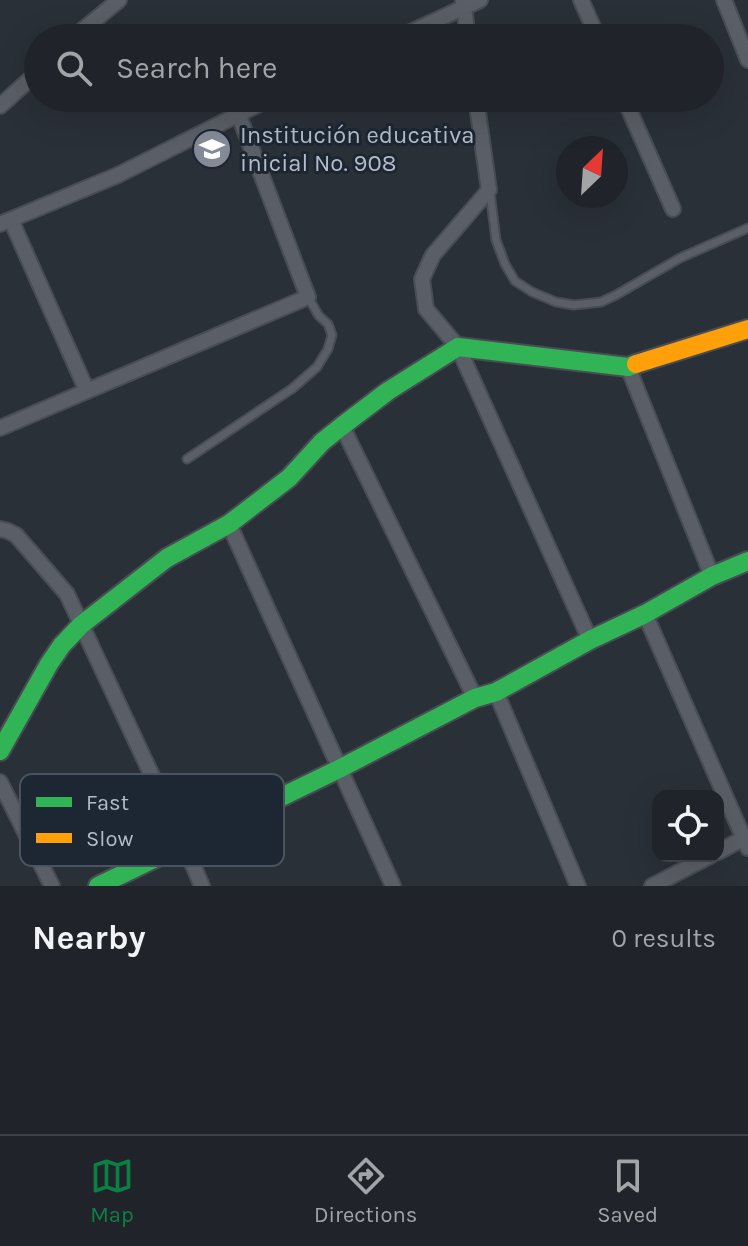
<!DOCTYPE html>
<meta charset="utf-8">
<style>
:root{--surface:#20242a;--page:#282c32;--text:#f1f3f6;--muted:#a2a4a8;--line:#3d4147;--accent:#0b8043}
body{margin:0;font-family:Karla,sans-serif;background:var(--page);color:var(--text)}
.controls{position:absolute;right:24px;bottom:24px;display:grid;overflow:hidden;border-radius:16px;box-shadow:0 8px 32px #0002}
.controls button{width:72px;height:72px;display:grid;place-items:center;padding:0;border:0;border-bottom:2px solid var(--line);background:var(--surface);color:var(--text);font:40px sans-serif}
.compass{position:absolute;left:556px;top:136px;width:72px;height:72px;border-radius:50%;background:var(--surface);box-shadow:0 8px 32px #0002;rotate:25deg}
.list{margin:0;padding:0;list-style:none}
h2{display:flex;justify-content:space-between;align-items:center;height:104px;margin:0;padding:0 32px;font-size:34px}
h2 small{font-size:26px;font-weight:400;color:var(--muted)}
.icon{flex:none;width:44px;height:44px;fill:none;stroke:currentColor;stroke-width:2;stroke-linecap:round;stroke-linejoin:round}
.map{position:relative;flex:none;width:748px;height:886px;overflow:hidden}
.search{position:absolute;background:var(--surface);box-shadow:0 8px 32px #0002;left:24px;right:24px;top:24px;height:88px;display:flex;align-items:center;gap:20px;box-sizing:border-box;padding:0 28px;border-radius:44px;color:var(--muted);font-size:30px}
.sheet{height:248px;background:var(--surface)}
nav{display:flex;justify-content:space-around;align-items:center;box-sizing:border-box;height:112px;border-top:2px solid var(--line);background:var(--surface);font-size:22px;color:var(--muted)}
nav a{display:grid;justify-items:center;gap:4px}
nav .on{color:var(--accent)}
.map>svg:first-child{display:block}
</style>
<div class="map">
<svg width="748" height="886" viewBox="0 0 748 886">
<rect width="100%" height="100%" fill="#2a3038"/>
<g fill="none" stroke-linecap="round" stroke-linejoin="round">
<g stroke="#484c53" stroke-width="11">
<g id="lane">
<polyline points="490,192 496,240 505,264 515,281 532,292 556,302 574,305 601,302 616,295 680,258 748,228"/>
<polyline points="187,459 293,388 317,367 328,349 332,335 328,324 319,316 308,297"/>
</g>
</g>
<g stroke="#484c53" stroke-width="18">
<g id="street">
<polyline points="463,0 468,38"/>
<polyline points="581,0 598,38"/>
<polyline points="724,0 748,60"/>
<polyline points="73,38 119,0"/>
<polyline points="398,38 480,0"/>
<polyline points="476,98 489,190 433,255 422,279 426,309 458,347 590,640"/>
<polyline points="624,98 673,209"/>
<polyline points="0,106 38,72"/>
<polyline points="11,220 87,391"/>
<polyline points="0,224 118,175 271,98"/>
<polyline points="628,367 712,576"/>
<polyline points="342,426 475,698"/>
<polyline points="0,428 308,297 238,113"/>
<polyline points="229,524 393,886"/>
<polyline points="0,529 8,531 16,535 67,594 184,844 202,886"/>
<polyline points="645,614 748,848"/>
<polyline points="496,692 578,886"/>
<polyline points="0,782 52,886"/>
<polyline points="718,852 748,836"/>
<polyline points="652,886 710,856"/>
</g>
</g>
<g stroke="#484c53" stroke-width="22">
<g id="fast">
<polyline points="0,751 49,664 62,645 81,625 167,558 229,524 289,478 322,442 342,426 388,391 458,347 628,367 636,364"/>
<polyline points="98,886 339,769 475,698 496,692 590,640 645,614 712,576 748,561"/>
</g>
</g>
<g stroke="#484c53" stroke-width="22">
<polyline id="slow" points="636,364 748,329"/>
</g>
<use href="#lane" stroke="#5a5e66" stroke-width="7"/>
<use href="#street" stroke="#5a5e66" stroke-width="14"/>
<use href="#fast" stroke="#30b455" stroke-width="18"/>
<use href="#slow" stroke="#ff9f0a" stroke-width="18"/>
</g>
<defs>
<g id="school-disc" transform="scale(2)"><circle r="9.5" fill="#848b96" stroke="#1d2633"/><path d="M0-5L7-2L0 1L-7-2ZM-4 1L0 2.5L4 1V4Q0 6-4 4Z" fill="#fff"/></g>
</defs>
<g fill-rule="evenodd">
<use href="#school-disc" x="212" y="149"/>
</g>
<g text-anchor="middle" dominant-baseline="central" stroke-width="6" stroke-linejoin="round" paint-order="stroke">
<g font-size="24" fill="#b4bcc9" stroke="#1d2633" text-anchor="start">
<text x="240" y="135">Institución educativa<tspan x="240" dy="28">inicial No. 908</tspan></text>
</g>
</g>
<rect x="20" y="774" width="264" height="92" rx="12" fill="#1d2633" stroke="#4a5360" stroke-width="2"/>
<rect x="36" y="797" width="36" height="10" fill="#30b455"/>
<rect x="36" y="833" width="36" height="10" fill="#ff9f0a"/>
<g font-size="22" fill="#b4bcc9">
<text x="86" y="810">Fast</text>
<text x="86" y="846">Slow</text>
</g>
</svg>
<div class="controls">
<button><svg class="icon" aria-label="locate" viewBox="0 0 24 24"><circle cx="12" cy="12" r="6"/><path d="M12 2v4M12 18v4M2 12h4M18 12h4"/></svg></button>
</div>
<svg class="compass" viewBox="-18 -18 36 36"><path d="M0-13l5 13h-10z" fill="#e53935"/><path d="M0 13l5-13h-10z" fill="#a2a4a8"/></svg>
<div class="search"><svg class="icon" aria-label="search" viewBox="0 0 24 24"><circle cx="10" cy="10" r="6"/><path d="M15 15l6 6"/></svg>Search here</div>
</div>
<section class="sheet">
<h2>Nearby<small>0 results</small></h2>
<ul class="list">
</ul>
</section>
<nav>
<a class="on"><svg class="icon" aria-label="map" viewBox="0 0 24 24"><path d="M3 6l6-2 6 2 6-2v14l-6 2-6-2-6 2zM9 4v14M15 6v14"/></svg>Map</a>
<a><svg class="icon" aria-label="directions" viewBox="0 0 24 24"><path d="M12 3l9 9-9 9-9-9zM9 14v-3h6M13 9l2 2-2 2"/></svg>Directions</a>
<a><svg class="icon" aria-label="saved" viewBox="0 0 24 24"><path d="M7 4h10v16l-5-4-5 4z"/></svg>Saved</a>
</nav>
